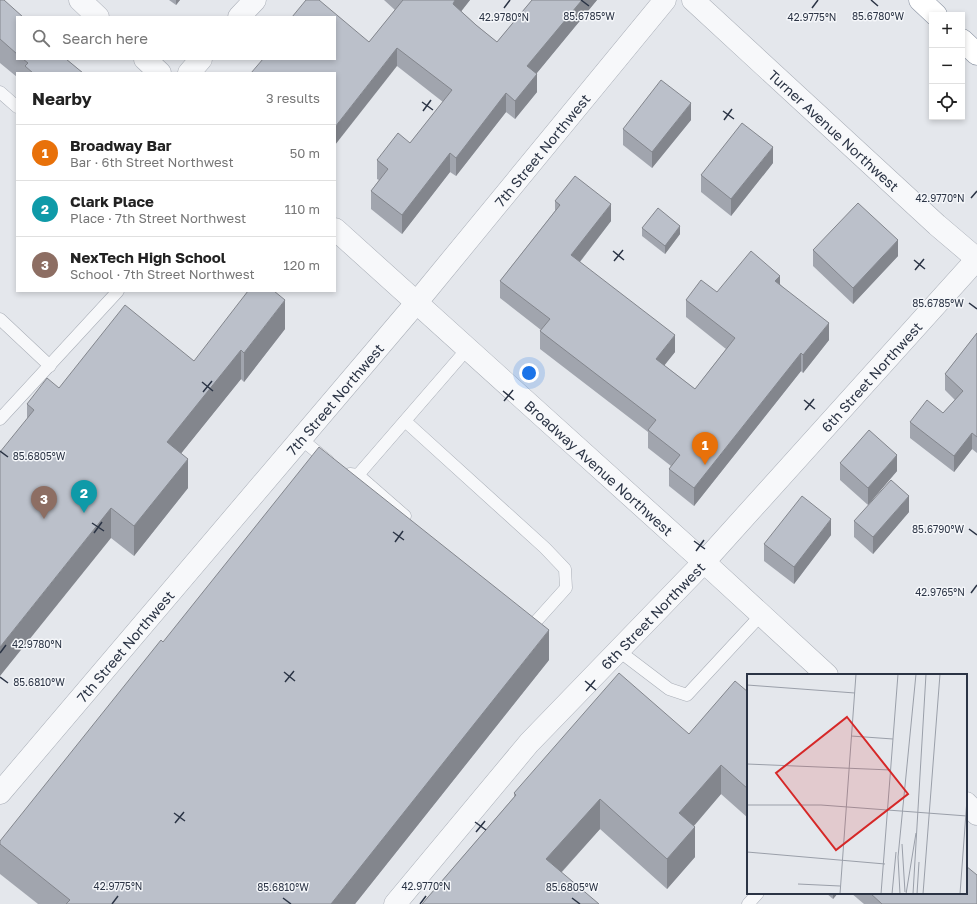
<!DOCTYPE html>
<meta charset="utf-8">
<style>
:root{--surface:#fff;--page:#f2f2f2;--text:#222;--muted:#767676;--line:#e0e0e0;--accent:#d1495b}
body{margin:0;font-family:"Golos Text",sans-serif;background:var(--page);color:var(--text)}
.controls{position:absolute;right:12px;top:12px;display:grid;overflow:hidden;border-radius:0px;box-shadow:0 2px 6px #0003}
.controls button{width:36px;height:36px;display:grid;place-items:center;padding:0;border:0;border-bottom:1px solid var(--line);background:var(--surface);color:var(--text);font:20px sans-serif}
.you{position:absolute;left:529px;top:373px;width:14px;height:14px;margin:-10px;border:3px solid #fff;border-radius:50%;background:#1a73e8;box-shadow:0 0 0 6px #1a73e833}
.badge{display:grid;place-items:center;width:26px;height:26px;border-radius:50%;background:var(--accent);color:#fff;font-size:13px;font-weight:700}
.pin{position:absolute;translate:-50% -33px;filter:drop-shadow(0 1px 2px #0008)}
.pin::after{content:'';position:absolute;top:21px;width:14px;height:12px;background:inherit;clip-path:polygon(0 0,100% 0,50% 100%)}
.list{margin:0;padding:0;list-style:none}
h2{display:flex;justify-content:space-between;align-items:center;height:52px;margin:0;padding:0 16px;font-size:17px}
h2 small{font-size:13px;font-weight:400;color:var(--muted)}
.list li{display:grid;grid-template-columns:26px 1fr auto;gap:12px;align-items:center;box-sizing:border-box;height:56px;padding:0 16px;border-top:1px solid var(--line)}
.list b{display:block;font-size:15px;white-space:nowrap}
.list p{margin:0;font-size:13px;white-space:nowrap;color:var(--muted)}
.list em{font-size:13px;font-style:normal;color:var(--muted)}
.icon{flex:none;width:22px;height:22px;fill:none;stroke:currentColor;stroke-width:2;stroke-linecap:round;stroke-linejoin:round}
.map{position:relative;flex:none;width:977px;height:904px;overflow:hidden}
.search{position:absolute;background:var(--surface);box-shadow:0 2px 6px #0003;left:16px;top:16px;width:320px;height:44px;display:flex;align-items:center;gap:10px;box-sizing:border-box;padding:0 14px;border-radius:0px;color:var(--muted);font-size:15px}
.panel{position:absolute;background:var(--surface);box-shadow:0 2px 6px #0003;left:16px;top:72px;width:320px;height:220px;border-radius:0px}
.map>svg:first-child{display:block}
</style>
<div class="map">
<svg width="977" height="904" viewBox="0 0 977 904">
<rect width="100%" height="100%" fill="#e4e7ec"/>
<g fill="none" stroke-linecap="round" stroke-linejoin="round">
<g stroke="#a9aeb7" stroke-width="13">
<g id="service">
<polyline points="0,92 17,107"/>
<polyline points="0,319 50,366"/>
<polyline points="0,419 118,291"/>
<polyline points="405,421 545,548 565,569 566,588 531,627 525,623"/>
<polyline points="301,439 328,461"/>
<polyline points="350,474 358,475 468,348"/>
<polyline points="358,475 405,516"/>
<polyline points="619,651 669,689 687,695 761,615"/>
<polyline points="748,904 758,893"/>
</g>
</g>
<g stroke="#a9aeb7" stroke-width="23">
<g id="minor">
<polyline points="239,17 255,0"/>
<polyline points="189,73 201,59"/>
<path id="s1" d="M0,793l417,-491 248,-302"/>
</g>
</g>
<g stroke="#a9aeb7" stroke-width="23">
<g id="tertiary">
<polyline points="80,0 98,17"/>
<path id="s2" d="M693,0l244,225 40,34"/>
<polyline points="145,59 160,73"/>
<path id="s3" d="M335,229l369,333 123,113"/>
<polyline points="966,803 977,814"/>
<path id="s4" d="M395,904l134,-161 175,-181 273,-303"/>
</g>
</g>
<g stroke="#8b94a3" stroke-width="23">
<g id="motorway">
<polyline points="920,0 936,15"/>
<polyline points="962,40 977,54"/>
</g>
</g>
<use href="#service" stroke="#f7f8fa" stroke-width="12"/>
<use href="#minor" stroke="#f7f8fa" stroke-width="22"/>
<use href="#tertiary" stroke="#f7f8fa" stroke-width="22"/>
<use href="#motorway" stroke="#fff" stroke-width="22"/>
</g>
<g fill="#a1a5ae">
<polygon points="0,0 17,17 17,59 66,59 83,73 17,73 17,77 0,63"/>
<polygon points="169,0 180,0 176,5"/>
<polygon points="384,0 470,0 461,11 476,25 497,42 532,0 597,0 536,74 537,92 515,119 506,112 456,176 450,172 402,234 371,209 371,191 379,180 377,179 377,160 410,143 443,102 397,66 369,42 395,10"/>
<polygon points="691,120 652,168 623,145 623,129"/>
<polygon points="773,163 731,216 701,192 701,175"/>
<polygon points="555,201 611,221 580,262 675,352 664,365 695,389 726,349 686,317 686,300 717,292 780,284 829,340 803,373 801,371 694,506 669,486 669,469 671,466 648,448 648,432 540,349 540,331 541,330 500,298 500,281 555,211"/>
<polygon points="642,228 680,234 665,254 642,236"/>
<polygon points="813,250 898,256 853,304 813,266"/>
<polygon points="285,329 244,382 241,379 181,453 188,488 134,556 111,538 27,419 27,404 59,388 194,361"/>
<polygon points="977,333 977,453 972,449 954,472 910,438 910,422 943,413 955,400 945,390 945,374"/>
<polygon points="840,463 897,471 868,505 840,480"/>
<polygon points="909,512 873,554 854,537 854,521"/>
<polygon points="831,535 794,584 764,561 764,544"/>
<polygon points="549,660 355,904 38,904 0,874 0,841"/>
<polygon points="748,692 748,818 721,794 694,826 695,857 667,889 600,829 562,872 422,904 514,797 514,793 689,734"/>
<polygon points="826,893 838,893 833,899"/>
<polygon points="851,893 966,893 977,904 864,904"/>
</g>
<g fill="#83868d">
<polygon points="176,0 180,0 176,5"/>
<polygon points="455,0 470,0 453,22 453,4"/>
<polygon points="582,0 597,0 527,85 527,66"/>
<polygon points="397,48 397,66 335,145 335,127"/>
<polygon points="537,74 537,92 515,119 515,101"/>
<polygon points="506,93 506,112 456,176 456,158"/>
<polygon points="691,103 691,120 652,168 652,152"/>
<polygon points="773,147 773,163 731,216 731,199"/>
<polygon points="450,153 450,172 402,234 402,215"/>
<polygon points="611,204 611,221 571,273 571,255"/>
<polygon points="680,226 680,234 665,254 665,246"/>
<polygon points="898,240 898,256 853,304 853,288"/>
<polygon points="780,276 780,293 775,281"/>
<polygon points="285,300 285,329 244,382 244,353"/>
<polygon points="829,323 829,340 803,373 803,355"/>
<polygon points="675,335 675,352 656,376 656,359"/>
<polygon points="241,350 241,379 167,471 167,442"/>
<polygon points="801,353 801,371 694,506 694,488"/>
<polygon points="972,433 972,449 954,472 954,456"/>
<polygon points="897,455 897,471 868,505 868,488"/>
<polygon points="188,459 188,488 134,556 134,526"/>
<polygon points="909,496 909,512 873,554 873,537"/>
<polygon points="111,508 111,538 0,676 0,647"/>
<polygon points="831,519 831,535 794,584 794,567"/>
<polygon points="549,630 549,660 355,904 331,904"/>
<polygon points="721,765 721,794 679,843 679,813"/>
<polygon points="600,799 600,829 546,889 546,859"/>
<polygon points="695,827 695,857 667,889 667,859"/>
<polygon points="833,893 838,893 833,899"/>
</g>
<g fill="#bbc0ca" stroke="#83868d">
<polygon points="0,0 4,0 23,17 17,17 17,54 0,39"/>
<polygon points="306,0 319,0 369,42 403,0 455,0 453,4 476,25 497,42 532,0 582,0 527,66 537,74 515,101 506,93 456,158 450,153 402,215 371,191 388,169 377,160 398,133 410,143 452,90 397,48 335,127 335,73 251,73 263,59 335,59 335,17 292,17"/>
<polygon points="23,59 66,59 83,73 33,73 25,66 28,63"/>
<polygon points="661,80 691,103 652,152 623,129"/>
<polygon points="742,123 773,147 731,199 701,175"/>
<polygon points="575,176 611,204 571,255 675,335 656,359 695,389 735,338 686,300 701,280 717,292 751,251 780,276 775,281 829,323 803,355 801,353 694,488 669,469 680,455 648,430 656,420 540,331 550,319 500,281 560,205 555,201"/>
<polygon points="858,203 898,240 853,288 813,250"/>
<polygon points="658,208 680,226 665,246 642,228"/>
<polygon points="248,291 274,291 285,300 244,353 241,350 167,442 188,459 134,526 111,508 0,647 0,452 34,410 27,404 47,378 59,388 125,305 194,361"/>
<polygon points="977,333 977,437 972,433 954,456 910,422 927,400 943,413 963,391 945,374"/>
<polygon points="869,430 897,455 868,488 840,463"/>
<polygon points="319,447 549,630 331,904 66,904 70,900 0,844 0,841 161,640 163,642"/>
<polygon points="891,480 909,496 873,537 854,521"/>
<polygon points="802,496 831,519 794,567 764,544"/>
<polygon points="619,673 689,734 735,681 748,692 748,789 721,765 679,813 695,827 667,859 600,799 546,859 599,904 422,904 516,795 514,793"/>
<polygon points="966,866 977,875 977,904 882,904 870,893 966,893"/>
</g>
<path fill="none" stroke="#2b3445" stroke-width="1.5" d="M581,0l8,6M871,0l7,6M504,8l6,-8M812,8l6,-8M422,102l11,8M423,111l8,-11M723,111l11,8M724,120l8,-11M971,198l6,-7M613,251l11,9M914,260l11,9M614,261l9,-11M915,270l9,-11M969,303l8,6M202,382l11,9M503,391l11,9M203,392l9,-11M804,400l11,9M504,401l9,-11M805,410l9,-11M0,451l8,6M92,523l12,8M969,529l8,6M393,532l11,8M94,533l8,-11M694,541l11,8M395,542l8,-11M696,551l8,-11M971,593l6,-8M0,653l6,-8M284,672l11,9M0,677l8,6M585,681l11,9M285,682l9,-11M586,691l9,-11M174,813l11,8M475,822l11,8M175,823l9,-11M476,832l9,-11M283,898l8,6M572,898l8,6M112,904l6,-8M420,904l6,-8"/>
<g text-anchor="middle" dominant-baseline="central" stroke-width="3" stroke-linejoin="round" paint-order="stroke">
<g font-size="14" fill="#2b3445" stroke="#f4f6f9">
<text stroke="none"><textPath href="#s2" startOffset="192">Turner Avenue Northwest</textPath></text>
<text stroke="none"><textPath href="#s1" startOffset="841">7th Street Northwest</textPath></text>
<text stroke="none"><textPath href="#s4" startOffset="711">6th Street Northwest</textPath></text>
<text stroke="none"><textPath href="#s1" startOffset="517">7th Street Northwest</textPath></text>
<text stroke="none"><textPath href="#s3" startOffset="356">Broadway Avenue Northwest</textPath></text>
<text stroke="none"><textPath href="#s4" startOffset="387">6th Street Northwest</textPath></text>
<text stroke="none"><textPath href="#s1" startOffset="193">7th Street Northwest</textPath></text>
</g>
</g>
<g transform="translate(747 674)">
<rect width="220" height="220" fill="#e4e7ec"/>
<path fill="none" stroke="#9a9fa9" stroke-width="1" d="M0,11l108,8M104,62l42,3M0,90l144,6M0,131h74l146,11M155,170l3,48M0,178l138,12M51,210l42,2M93,220l16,-220M134,220l17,-220M145,220l4,-42M153,220l-2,-37 18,-183M159,220l10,-61M166,220l13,-220M170,220l2,-32M176,220l17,-220M213,220l7,-95"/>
<path fill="#d62828" fill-opacity="0.15" stroke="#d62828" stroke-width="2" d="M100,43l61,77 -72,56 -60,-77z"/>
<rect width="220" height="220" fill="none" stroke="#2b3445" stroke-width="2"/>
</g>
<g font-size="10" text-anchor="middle" fill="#2b3445" stroke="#f4f6f9" stroke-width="3" stroke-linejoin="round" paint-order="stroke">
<text x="589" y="20">85.6785°W</text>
<text x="878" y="20">85.6780°W</text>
<text x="504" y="21">42.9780°N</text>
<text x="812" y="21">42.9775°N</text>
<text x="940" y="202">42.9770°N</text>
<text x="938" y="307">85.6785°W</text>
<text x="39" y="460">85.6805°W</text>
<text x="938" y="533">85.6790°W</text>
<text x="940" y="596">42.9765°N</text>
<text x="37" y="648">42.9780°N</text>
<text x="39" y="686">85.6810°W</text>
<text x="118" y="890">42.9775°N</text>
<text x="426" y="890">42.9770°N</text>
<text x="283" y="891">85.6810°W</text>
<text x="572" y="891">85.6805°W</text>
</g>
</svg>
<div class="controls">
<button>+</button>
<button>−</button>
<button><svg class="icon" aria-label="locate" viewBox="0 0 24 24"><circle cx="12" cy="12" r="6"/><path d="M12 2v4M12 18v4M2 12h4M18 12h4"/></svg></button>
</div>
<div class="you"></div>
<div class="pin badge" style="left:705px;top:465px;background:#e8710a">1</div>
<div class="pin badge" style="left:84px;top:513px;background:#0f9aa8">2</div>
<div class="pin badge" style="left:44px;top:519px;background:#8d6e63">3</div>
<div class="search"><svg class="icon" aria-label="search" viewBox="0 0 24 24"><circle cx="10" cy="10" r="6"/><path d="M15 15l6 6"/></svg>Search here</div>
<section class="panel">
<h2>Nearby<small>3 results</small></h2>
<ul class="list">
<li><span class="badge" style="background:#e8710a">1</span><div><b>Broadway Bar</b><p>Bar · 6th Street Northwest</p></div><em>50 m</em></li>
<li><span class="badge" style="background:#0f9aa8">2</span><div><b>Clark Place</b><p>Place · 7th Street Northwest</p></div><em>110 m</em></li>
<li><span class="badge" style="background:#8d6e63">3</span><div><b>NexTech High School</b><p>School · 7th Street Northwest</p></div><em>120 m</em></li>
</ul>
</section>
</div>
